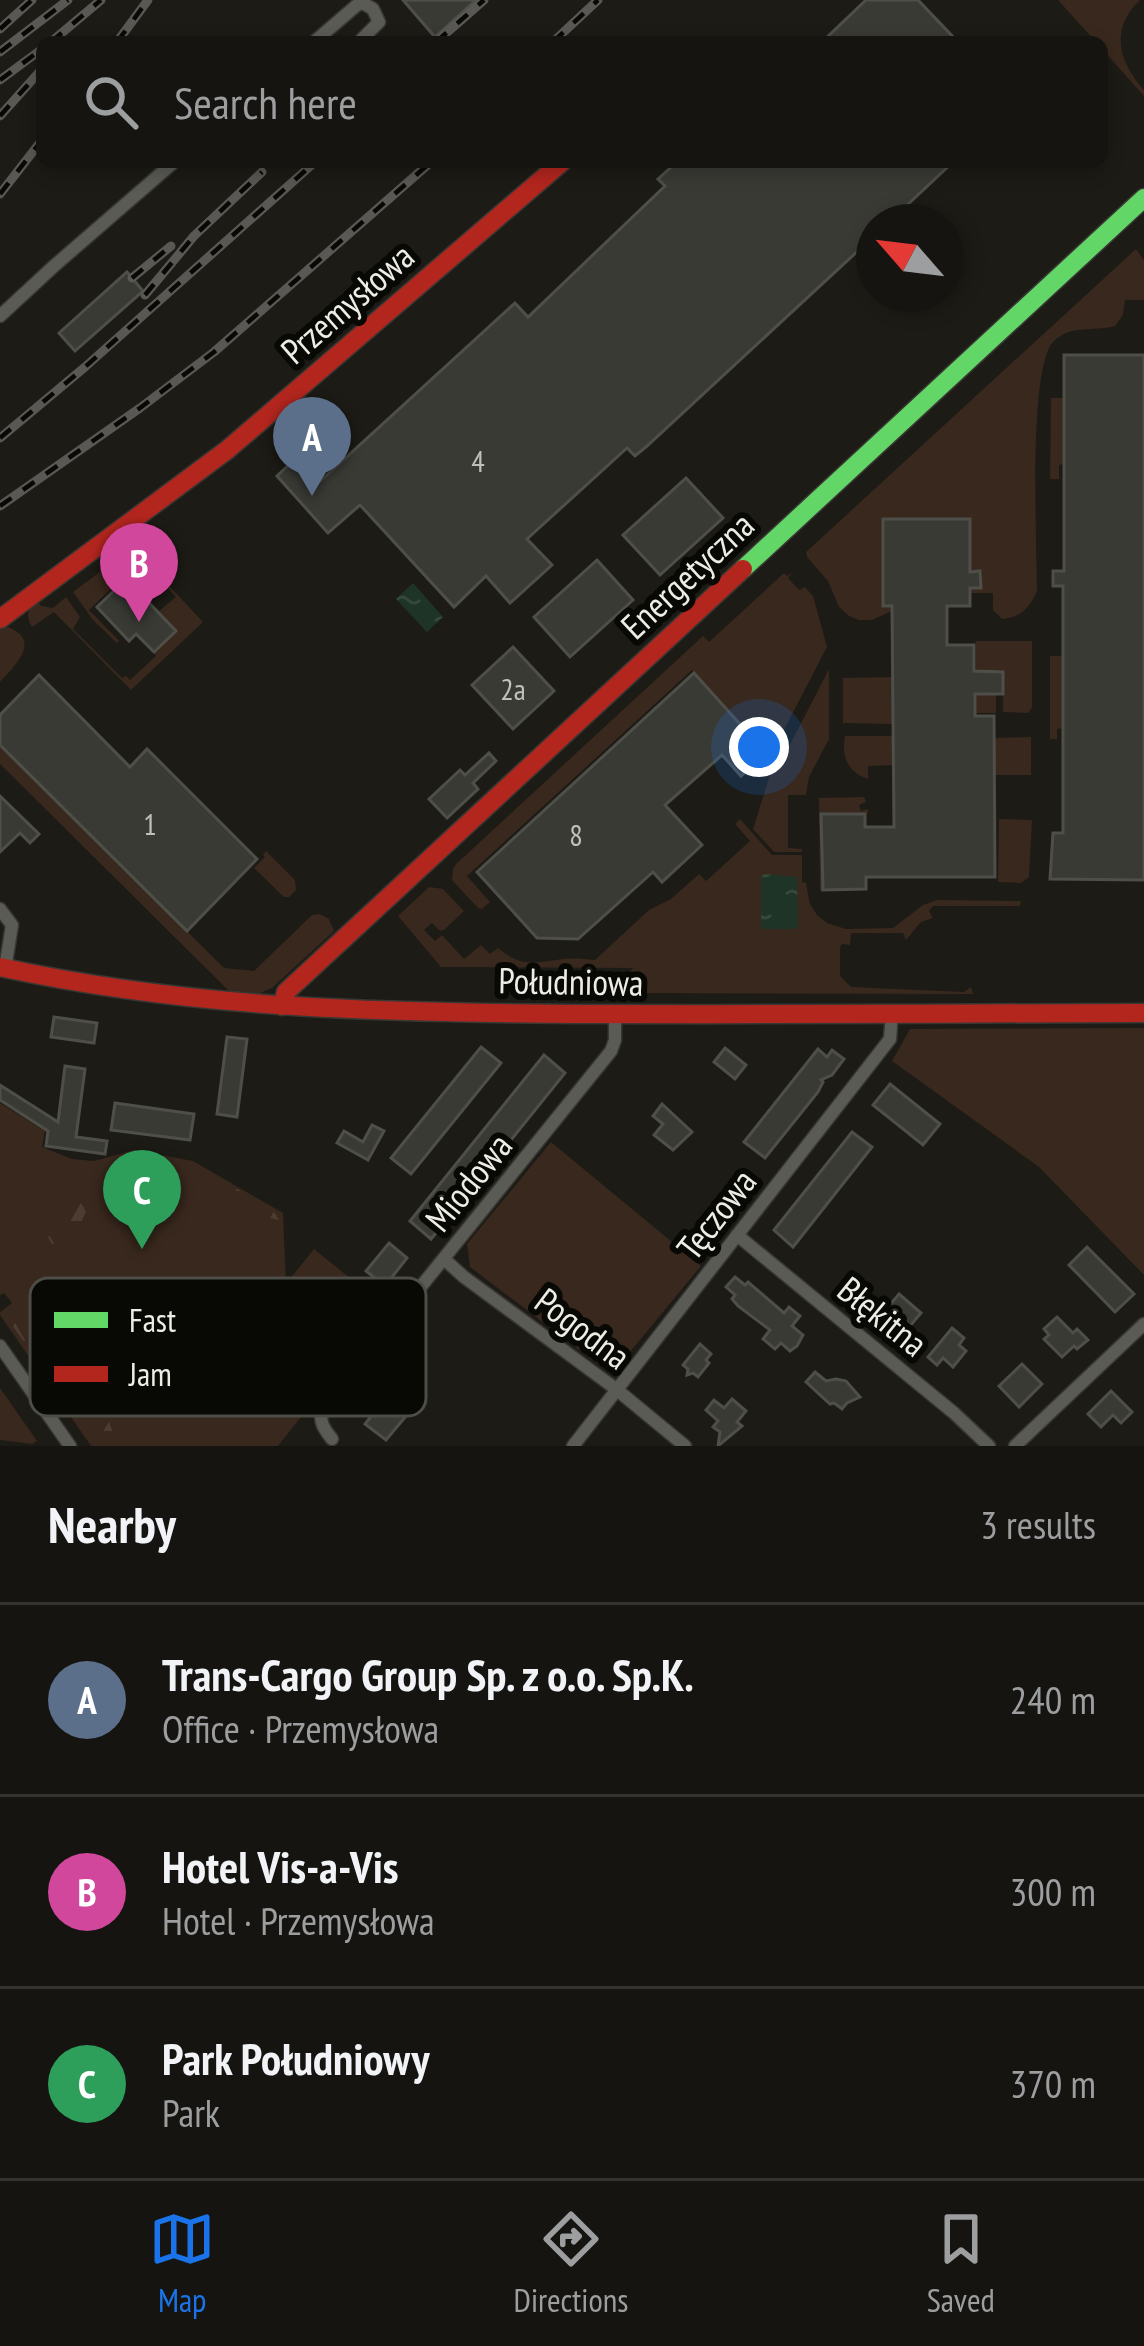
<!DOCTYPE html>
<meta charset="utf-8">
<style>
:root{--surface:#151410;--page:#1e1d19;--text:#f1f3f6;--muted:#9d9e9f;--line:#343330;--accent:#1a73e8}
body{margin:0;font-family:"PT Sans Narrow",sans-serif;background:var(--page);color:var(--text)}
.compass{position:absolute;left:856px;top:204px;width:108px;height:108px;border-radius:50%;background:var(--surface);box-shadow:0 6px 18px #0003;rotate:298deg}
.you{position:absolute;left:759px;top:747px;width:42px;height:42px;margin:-30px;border:9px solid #fff;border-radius:50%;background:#1a73e8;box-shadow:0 0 0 18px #1a73e833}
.badge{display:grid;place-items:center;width:78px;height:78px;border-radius:50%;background:var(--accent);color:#fff;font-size:39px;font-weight:700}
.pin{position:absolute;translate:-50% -99px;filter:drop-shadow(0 3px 6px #0008)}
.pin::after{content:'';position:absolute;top:63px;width:42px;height:36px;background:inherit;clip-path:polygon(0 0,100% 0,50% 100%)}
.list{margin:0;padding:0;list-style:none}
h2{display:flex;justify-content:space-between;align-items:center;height:156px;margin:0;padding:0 48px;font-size:51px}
h2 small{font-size:39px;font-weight:400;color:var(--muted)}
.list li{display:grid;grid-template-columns:78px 1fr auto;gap:36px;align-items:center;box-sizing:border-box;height:192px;padding:0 48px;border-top:3px solid var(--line)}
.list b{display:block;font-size:45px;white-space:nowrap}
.list p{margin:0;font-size:39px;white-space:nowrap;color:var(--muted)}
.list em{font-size:39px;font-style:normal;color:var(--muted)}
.icon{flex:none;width:66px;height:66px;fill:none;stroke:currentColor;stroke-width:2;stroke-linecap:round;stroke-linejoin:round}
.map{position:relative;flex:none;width:1144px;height:1446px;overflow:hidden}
.search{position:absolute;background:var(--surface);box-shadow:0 6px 18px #0003;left:36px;right:36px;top:36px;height:132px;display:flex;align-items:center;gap:30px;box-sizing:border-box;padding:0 42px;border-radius:18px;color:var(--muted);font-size:45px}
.sheet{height:732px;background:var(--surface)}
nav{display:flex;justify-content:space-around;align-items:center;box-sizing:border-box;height:168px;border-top:3px solid var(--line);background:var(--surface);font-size:33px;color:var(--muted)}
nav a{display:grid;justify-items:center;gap:6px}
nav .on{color:var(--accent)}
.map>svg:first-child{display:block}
</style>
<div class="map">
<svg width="1144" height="1446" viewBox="0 0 1144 1446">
<defs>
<pattern id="forest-firs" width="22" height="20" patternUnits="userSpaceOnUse" patternTransform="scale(3)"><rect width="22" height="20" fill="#39281d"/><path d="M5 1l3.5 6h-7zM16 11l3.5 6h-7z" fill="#4c3d33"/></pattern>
<pattern id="water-ripples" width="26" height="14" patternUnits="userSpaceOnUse" patternTransform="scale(3)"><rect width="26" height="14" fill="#1e3426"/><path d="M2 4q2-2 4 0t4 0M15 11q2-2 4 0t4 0" fill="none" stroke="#34483b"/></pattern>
</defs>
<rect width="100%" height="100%" fill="#1c1b15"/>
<g fill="#39281d">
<path d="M1058,0h82c-31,29 -21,62 4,90v6l-42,-47v-7h-6z"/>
<path d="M1136,249l8,11v40h-19l-2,15 -8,11c-22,6 -45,-2 -62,16 -25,28 -16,203 -16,249 -7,16 -16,27 -35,28l-9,-9v-17h-23l1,-5 10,-1 -1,-15h-10l-1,-53h-86v86l9,1v5l-20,9h-13l-10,-4 -10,-9 -11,-26 -21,-24 -1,-5z"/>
<polygon points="1051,398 1064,398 1063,464 1059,465 1059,479 1050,479"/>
<path d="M130,544l73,78 -72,68 -77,-78 -22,15c-7,-12 -4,-18 5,-27l4,6 12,2 13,-11 14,20 -7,12 49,49 4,-2 4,4 26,-24 -2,-4 21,-20 -17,-20 18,-15 -48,-51z"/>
<polygon points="120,557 135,573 131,577 126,574 89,610 119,641 117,643 93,620 73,592"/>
<polygon points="792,572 788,578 799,590 805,587 813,596 827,647 775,747 768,754 692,670 467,876 490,902 482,909 478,908 452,880 453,869 456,864 703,636 709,642 784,573 787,576"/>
<path d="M5,626c38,13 12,38 -5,56v-55z"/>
<polygon points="976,641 1032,641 1032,708 1028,713 1003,712 1003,672 985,693 996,694 996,713 976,713"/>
<polygon points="1050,656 1064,656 1064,728 1057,729 1057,739 1050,739"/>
<polygon points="829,669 829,739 809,777 806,795 788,795 788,848 802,849 802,852 774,852 753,829 770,775 781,762"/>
<polygon points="893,677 893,724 843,723 843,678"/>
<path d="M845,736h48v29l-25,1v13c-21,-7 -27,-24 -23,-43z"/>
<polygon points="1031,737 1031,775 994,775 994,738"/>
<polygon points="0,745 224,968 254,971 312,915 320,914 329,919 334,931 272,988 258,994 231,993 0,764"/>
<polygon points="864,797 866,802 859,805 861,811 868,809 868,813 821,815 823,890 866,891 820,891 819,798"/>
<path d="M740,819l32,36h30v27l4,1 4,21 7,11 10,8 19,6 47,-1 30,-23 14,-5 84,1 -1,5h-87l-4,5 4,7 -12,4 -15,18 -3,-7h-52l-1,12 -8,-1 -2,3v29l11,11 113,5 7,-5 2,7 -358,-1 18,-25 -192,-1 -43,-51 31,-29 14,2 21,22 -20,19 -4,1 -8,-8 -8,7 11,11 7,-6 22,24 17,-14 9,9 8,-6c25,21 38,14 66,11 10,-1 21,0 31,1l54,-50 22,-11 28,-25 7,7 44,-40 -15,-17z"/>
<polygon points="999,819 1032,820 1029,877 1021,883 998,882"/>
<polygon points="266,851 295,880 296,890 289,897 284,897 254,868 265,857 263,855"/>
<polygon points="1144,1028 1144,1275 1039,1167 892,1061 910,1029"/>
<polygon points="0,1103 45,1131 42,1147 72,1159 94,1161 134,1150 193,1161 283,1213 286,1284 314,1249 387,1308 278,1446 91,1446 0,1315 0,1312 12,1303 4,1293 0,1295"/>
<polygon points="551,1142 701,1266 620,1364 599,1365 470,1267 467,1244"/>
<polygon points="0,1388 37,1441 32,1444 0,1440"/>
</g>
<g fill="url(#forest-firs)">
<path d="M125,1155c22,5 46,0 68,10 28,11 52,31 79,44l7,11 -25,-6 -20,-15 -32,-11 -12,-12 -60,-11 -13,5 1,10 -6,8 11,16 -8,1 -4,-5c-20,-1 -29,13 -31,31l-28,13 -4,-7 17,-10c4,-16 16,-28 20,-44l-6,-9 2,-9z"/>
<path d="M130,1266l2,4 -5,13 -9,9 2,18 9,6 -11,13h-9c-3,-12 1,-19 -1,-27 -2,-8 -7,-11 -8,-19l-6,-1 -3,-5 23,-9 10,1z"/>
<path d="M278,1280l1,11 -10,14 -29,91 -29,36 -7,14h-25c33,-36 42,-66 61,-109 15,-6 22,-25 22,-40z"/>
<path d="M76,1286c20,29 30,57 32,92l-7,8c6,16 4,30 12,46l-2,5 -8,-1 -9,3 -87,-121 6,-8 12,-1c18,16 46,59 54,82h6l5,-19 -30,-72 4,-12z"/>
</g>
<g fill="url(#water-ripples)">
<polygon points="413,583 443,617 427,632 396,599"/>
<polygon points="764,874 797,877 798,926 794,929 763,929 761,926 761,877"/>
</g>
<g fill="#3a3a35" stroke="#4f4f4a" stroke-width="3">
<polygon points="403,0 476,0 435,37"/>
<polygon points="866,0 918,0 958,42 822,42"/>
<polygon points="677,162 953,162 889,222 874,222 874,236 647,446 635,456 627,448 527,539 552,565 510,603 486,576 454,607 360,505 328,533 277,476 296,458 318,483 515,303 528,317 665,186 658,179"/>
<polygon points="127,272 143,291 75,351 59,333"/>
<polygon points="1064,355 1144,355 1144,880 1050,879 1053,833 1063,833 1063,586 1053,586 1053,571 1064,571"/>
<polygon points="686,478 723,518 660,575 623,535"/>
<polygon points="883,519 970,519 970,572 980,571 981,588 970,588 970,606 947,606 947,645 974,645 974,671 1003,672 1003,694 975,694 975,716 994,716 995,877 866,877 866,889 823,890 821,814 865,814 865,827 894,827 892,606 883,606"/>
<polygon points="597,560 633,600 570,657 534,617"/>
<polygon points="121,584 127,590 132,585 176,631 154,652 136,634 129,641 97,607"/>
<polygon points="513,647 554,691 513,729 472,685"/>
<polygon points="694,673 766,753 741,776 722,755 665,805 702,845 662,882 653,872 578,939 537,938 477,872"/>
<polygon points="39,675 130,767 147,749 257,859 187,931 0,745 0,715"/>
<polygon points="489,753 496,761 473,783 478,789 447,818 429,799 460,770 465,775"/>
<polygon points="0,796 39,834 30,843 20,833 0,852"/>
<polygon points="54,1017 97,1023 94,1043 51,1037"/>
<polygon points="227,1037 247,1039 237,1117 217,1114"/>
<polygon points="481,1047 501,1063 411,1174 391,1158"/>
<polygon points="725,1048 746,1065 735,1079 714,1062"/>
<polygon points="818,1049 827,1057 832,1050 844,1059 832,1075 821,1080 823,1082 818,1092 765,1158 744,1142"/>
<polygon points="544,1055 565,1073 431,1239 410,1221"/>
<polygon points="65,1066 85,1069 76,1137 107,1141 105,1154 46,1146 48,1131 0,1100 0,1085 58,1122"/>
<polygon points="890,1084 940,1124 923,1145 873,1105"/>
<polygon points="115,1103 194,1114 190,1140 111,1130"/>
<polygon points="662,1104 692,1132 673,1150 654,1135 663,1124 653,1116"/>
<polygon points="372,1125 384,1131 368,1160 337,1143 344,1131 363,1142"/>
<polygon points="852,1132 872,1147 793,1247 774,1230"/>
<polygon points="389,1243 407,1258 385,1286 366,1271"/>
<polygon points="1087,1247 1134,1294 1115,1312 1069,1265"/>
<polygon points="735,1277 745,1285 748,1282 784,1313 789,1307 800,1316 792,1326 803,1335 797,1346 790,1351 781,1343 775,1349 763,1339 770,1330 738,1306 732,1299 735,1295 726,1287"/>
<polygon points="899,1294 921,1313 904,1333 882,1314"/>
<polygon points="1057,1317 1073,1333 1077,1329 1088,1340 1077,1349 1074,1346 1062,1357 1044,1339 1049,1335 1044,1329"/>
<polygon points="952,1328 964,1338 959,1345 966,1351 953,1367 943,1358 937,1365 928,1357"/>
<polygon points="700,1344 711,1354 706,1360 709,1363 698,1377 693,1373 687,1375 688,1369 683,1365"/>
<polygon points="1022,1364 1042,1384 1019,1407 999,1386"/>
<polygon points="815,1372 826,1381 836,1379 846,1381 860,1397 847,1403 842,1409 834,1403 830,1404 806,1382"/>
<polygon points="1111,1391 1132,1412 1121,1423 1113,1415 1101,1427 1088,1414"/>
<polygon points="390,1397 402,1406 400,1409 407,1415 386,1440 365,1424 386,1398 388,1399"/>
<polygon points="732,1399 746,1411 737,1422 742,1426 718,1446 720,1432 713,1427 718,1421 706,1410 714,1400 724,1408"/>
</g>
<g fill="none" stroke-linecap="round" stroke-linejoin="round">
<g stroke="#383733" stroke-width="15">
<g id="street">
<polyline points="314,42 357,5 363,3 373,9 379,22 359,42"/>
<polyline points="0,316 54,266 174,162"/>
<polyline points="0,909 12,925 5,969"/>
<polyline points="737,1235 954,1413 989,1446"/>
<polyline points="444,1259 464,1277 616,1389 685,1446"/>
<polyline points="0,1346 70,1446"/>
<path d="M332,1439c-8,-10 -14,-18 -9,-31l288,-357 4,-11v-25"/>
<polyline points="573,1446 890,1039 892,1013"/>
<polyline points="1015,1446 1144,1324"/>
</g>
</g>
<g stroke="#383733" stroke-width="21">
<polyline id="fast" points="743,569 1144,198"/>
</g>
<g stroke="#383733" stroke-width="21">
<g id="jam">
<polyline points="0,619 227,450 562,162"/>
<path d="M0,967c197,43 397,46 598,47 182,1 364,-1 546,-1"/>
<polyline points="282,1006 286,992 743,569"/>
</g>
</g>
<use href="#street" stroke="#5b5b56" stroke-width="12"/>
<use href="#fast" stroke="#63d668" stroke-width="18"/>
<use href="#jam" stroke="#b3261e" stroke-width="18"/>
<g stroke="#595854" stroke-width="9">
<g id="rail">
<polyline points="0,29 32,0"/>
<polyline points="51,42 101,0"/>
<polyline points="117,42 148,0"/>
<polyline points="436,42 484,0"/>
<polyline points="553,42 598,0"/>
<polyline points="0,52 68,0"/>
<polyline points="0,80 42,49"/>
<polyline points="0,116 42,69"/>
<polyline points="0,194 42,140"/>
<polyline points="132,278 171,246"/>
<polyline points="145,295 194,236 262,172"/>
<polyline points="0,438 85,367 315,162"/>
<polyline points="0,506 140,408 214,352 431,162"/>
</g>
</g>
<use href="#rail" stroke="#080804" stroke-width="4.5" stroke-dasharray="14" stroke-linecap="butt"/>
</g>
<g text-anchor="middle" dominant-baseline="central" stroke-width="12" stroke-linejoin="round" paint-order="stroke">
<g font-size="30" fill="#c1c0b9">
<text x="478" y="460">4</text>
<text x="513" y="688">2a</text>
<text x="150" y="823">1</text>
<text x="576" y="834">8</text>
</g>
<g font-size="36" fill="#eeede5" stroke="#080804">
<text transform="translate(347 303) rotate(-41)">Przemysłowa</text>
<text transform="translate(687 575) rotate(-43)">Energetyczna</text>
<text transform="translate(571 981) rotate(1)">Południowa</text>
<text transform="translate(468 1182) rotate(-51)">Miodowa</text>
<text transform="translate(716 1214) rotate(-52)">Tęczowa</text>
<text transform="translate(883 1316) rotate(39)">Błękitna</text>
<text transform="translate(583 1328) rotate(37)">Pogodna</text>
</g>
</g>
<rect x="30" y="1278" width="396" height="138" rx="18" fill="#080804" stroke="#4d4d48" stroke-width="3"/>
<rect x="54" y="1312" width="54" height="16" fill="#63d668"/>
<rect x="54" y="1366" width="54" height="16" fill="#b3261e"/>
<g font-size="33" fill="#eeede5">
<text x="129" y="1332">Fast</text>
<text x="129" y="1386">Jam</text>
</g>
</svg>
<svg class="compass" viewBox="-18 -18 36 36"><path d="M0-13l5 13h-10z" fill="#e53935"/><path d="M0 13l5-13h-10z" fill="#9d9e9f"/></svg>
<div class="you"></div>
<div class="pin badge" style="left:312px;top:496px;background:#5c6f8a">A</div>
<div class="pin badge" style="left:139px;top:622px;background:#d1479c">B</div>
<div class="pin badge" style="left:142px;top:1249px;background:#2e9e5b">C</div>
<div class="search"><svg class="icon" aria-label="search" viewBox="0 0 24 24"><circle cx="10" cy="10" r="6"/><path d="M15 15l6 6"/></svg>Search here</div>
</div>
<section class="sheet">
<h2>Nearby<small>3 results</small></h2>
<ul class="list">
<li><span class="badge" style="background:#5c6f8a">A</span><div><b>Trans-Cargo Group Sp. z o.o. Sp.K.</b><p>Office · Przemysłowa</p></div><em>240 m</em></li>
<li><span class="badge" style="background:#d1479c">B</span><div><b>Hotel Vis-a-Vis</b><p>Hotel · Przemysłowa</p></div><em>300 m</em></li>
<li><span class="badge" style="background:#2e9e5b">C</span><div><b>Park Południowy</b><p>Park</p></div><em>370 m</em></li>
</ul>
</section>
<nav>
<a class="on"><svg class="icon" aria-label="map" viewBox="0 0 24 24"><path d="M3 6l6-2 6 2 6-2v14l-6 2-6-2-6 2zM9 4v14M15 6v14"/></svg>Map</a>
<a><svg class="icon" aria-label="directions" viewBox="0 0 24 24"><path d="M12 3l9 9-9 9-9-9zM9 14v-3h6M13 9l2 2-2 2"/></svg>Directions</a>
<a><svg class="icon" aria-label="saved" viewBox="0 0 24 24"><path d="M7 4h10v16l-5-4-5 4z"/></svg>Saved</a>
</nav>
